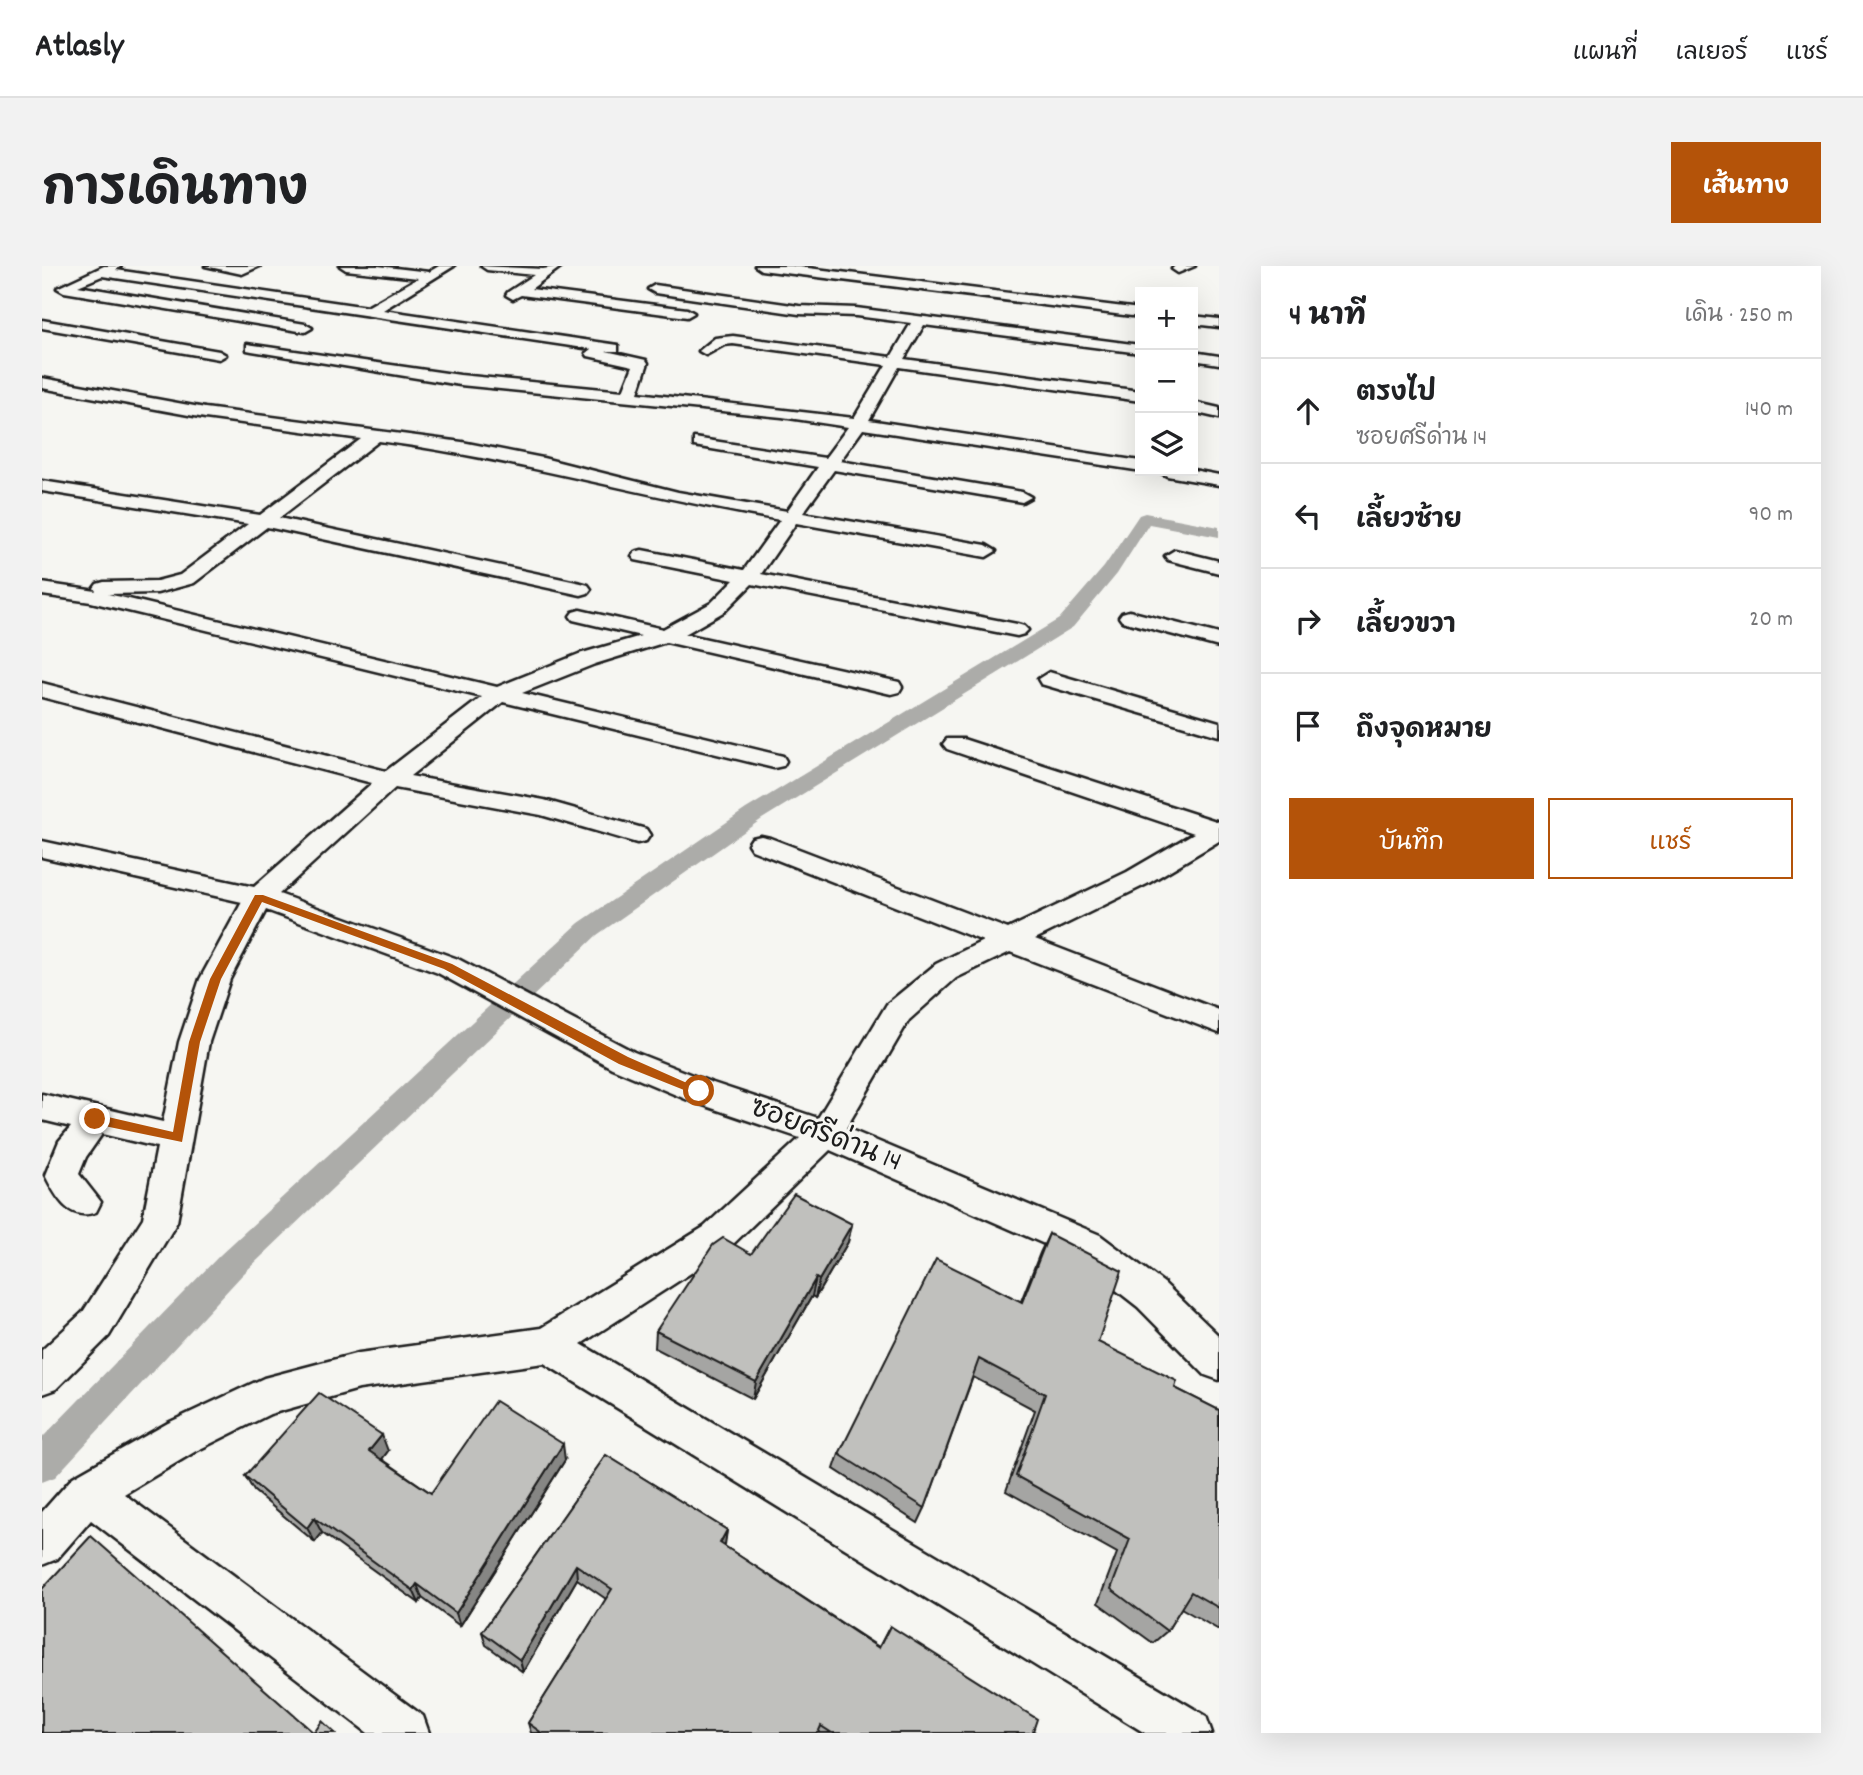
<!DOCTYPE html>
<html lang="th">
<meta charset="utf-8">
<style>
:root{--surface:#fff;--page:#f2f2f2;--text:#202124;--muted:#757577;--line:#e0e0e0;--accent:#b45309}
body{margin:0;font-family:Dekko,"Playpen Sans Thai",sans-serif;background:var(--page);color:var(--text)}
.controls{position:absolute;right:21px;top:21px;display:grid;overflow:hidden;border-radius:0px;box-shadow:0 7px 28px #0002}
.controls button{width:63px;height:63px;display:grid;place-items:center;padding:0;border:0;border-bottom:2px solid var(--line);background:var(--surface);color:var(--text);font:35px sans-serif}
.stop{position:absolute;width:21px;height:21px;margin:-16px;border:5px solid #b45309;border-radius:50%;background:#fff}
.stop.end{background:#b45309;border-color:#fff;box-shadow:0 2px 7px #0008}
.list{margin:0;padding:0;list-style:none}
h2{display:flex;justify-content:space-between;align-items:center;height:91px;margin:0;padding:0 28px;font-size:30px}
h2 small{font-size:23px;font-weight:400;color:var(--muted)}
.list li{display:grid;grid-template-columns:46px 1fr auto;gap:21px;align-items:center;box-sizing:border-box;height:105px;padding:0 28px;border-top:2px solid var(--line)}
.list b{display:block;font-size:26px;white-space:nowrap}
.list p{margin:0;font-size:23px;white-space:nowrap;color:var(--muted)}
.list em{font-size:23px;font-style:normal;color:var(--muted)}
.actions{display:flex;gap:14px;padding:21px 28px}
.actions a{flex:1;padding:16px 0;border:2px solid var(--accent);border-radius:0px;text-align:center;font-size:24px;color:var(--accent)}
.actions .main{background:var(--accent);color:#fff}
.icon{flex:none;width:38px;height:38px;fill:none;stroke:currentColor;stroke-width:2;stroke-linecap:round;stroke-linejoin:round}
.map{position:relative;flex:none;width:1177px;height:1467px;overflow:hidden;border-radius:0px}
header{display:flex;align-items:center;gap:42px;box-sizing:border-box;height:98px;padding:0 35px;background:var(--surface);border-bottom:2px solid var(--line)}
header strong{font-size:33px}
nav{display:flex;gap:38px;margin-inline-start:auto;font-size:24px}
.intro{display:flex;align-items:center;justify-content:space-between;box-sizing:border-box;height:168px;padding:0 42px}
h1{margin:0;font-size:49px}
.button{padding:18px 32px;border-radius:0px;background:var(--accent);color:#fff;font-size:24px;font-weight:700}
main{display:flex;gap:42px;padding:0 42px}
aside{flex:1;background:var(--surface);border-radius:0px;box-shadow:0 7px 28px #0002}
.map>svg:first-child{display:block}
</style>
<header>
<strong>Atlasly</strong>
<nav><a>แผนที่</a><a>เลเยอร์</a><a>แชร์</a></nav>
</header>
<div class="intro"><h1>การเดินทาง</h1><a class="button">เส้นทาง</a></div>
<main>
<div class="map">
<svg width="1177" height="1467" viewBox="0 0 1177 1467">
<rect width="100%" height="100%" fill="#f6f6f2"/>
<filter id="ink" filterUnits="userSpaceOnUse"><feTurbulence type="fractalNoise" baseFrequency=".0143" numOctaves="2"/><feDisplacementMap in="SourceGraphic" scale="14" xChannelSelector="R" yChannelSelector="G"/><feConvolveMatrix kernelMatrix="1 2 1 2 8 2 1 2 1" color-interpolation-filters="sRGB"/></filter>
<g filter="url(#ink)">
<g fill="none" stroke-linecap="round" stroke-linejoin="round">
<polygon fill="#acaca9" fill-rule="evenodd" points="1103,247 1177,261 1177,271 1107,258 1075,308 1031,361 720,553 555,669 200,1009 13,1211 0,1216 0,1172 178,989 537,657 704,543 1017,353 1062,301 1097,249"/>
<g stroke="#1c1c1c" stroke-width="5">
<g id="minor">
<path d="M62,0h17l-5,4 251,37 51,-29 -72,-8 -6,-4h38l51,6 10,-6h15l-71,44 235,35v6h-12l40,9 2,3 -10,30 216,25 32,-53 -153,-21 -9,1 -18,10 -7,-4 16,-13 18,-2 158,21 20,-34 -55,-7 -57,-2 -144,-21 -7,-4 7,-4 144,21 57,2 284,37v8l-216,-28 -20,34 236,32v10l-241,-34 -30,53 271,41 2,10 -279,-42 -23,32 182,31 9,5 -9,5 -188,-32 -31,43 183,32 10,6 -10,6 -190,-34 -35,51 256,50 7,2 4,4 -4,4 -7,2 -265,-52 -27,27 -40,23 214,48 3,5 -3,5 -8,2 -225,-52 -71,22 -73,29 261,63 3,5 -3,5 -9,2 -271,-66 -93,74 134,24 102,29 4,6 -4,6 -9,2 -96,-28 -146,-27 -116,106 179,65 176,93 76,30 108,36 69,-114 49,-40 47,-23 -231,-91 -4,-6 4,-6 9,-2 9,2 238,91 119,-57 67,-39 -247,-84 -4,-5 4,-5h16l256,83v19l-72,43 -112,55 184,71v23l-209,-81 -54,26 -47,42 -63,108 254,107 64,48 55,53v44l-14,-5 -67,-68 -64,-50 -244,-107 -102,99 -147,95 625,372 6,17h-67l-601,-370 -185,26 -89,25 -74,37 -72,43 299,222 6,17h-61l-277,-213 -34,39 -15,6v-53l31,-35 95,-54 96,-45 95,-25 182,-25 163,-101 96,-89 -112,-38 -76,-32 -174,-95 -172,-63 -36,69 -21,63 -32,180 -68,114 -53,53 -14,5v-44l41,-38 60,-94 14,-71 -55,-13 -16,23 -7,17 22,28 -5,10c-27,10 -40,-15 -51,-37l14,-34 12,-14 -29,-7v-26l121,28 16,-80 21,-63 42,-77 -200,-45v-16l212,46 118,-104 -330,-86v-14l344,88 96,-74 -391,-95 -49,-7v-12l54,8 -2,-3 3,-4 7,-2 53,-1 23,-6 68,-51 -206,-33v-10l218,34 101,-76 -156,-21 -163,-30v-10l163,30 257,34 81,16 135,34 109,19 31,-44 -118,-20 -6,-1v-8l131,20 23,-31 -66,-10 -322,-32 -208,-34 -5,-1v-6l213,31 163,16 10,-25 -45,-10 -2,-3 5,-4 -489,-73 -24,10 227,38 7,4 -7,4 -241,-40 -7,-4zM337,175c136,18 266,56 401,79l-36,50 -102,-20 -7,2 -3,4 3,4 99,20 -23,23 -48,26 -83,-19 -7,2 -3,4 3,4 68,16 -62,18 -82,33 -389,-93 49,-1 37,-10 73,-56 314,68 7,-2 3,-4 -3,-4 -7,-2 -302,-65z"/>
<polygon points="163,0 218,0 200,8"/>
<polygon points="439,0 501,3 520,0 489,23 645,43 652,47 645,51 479,29 471,33 464,29 466,26 492,9 445,4"/>
<polygon points="713,0 750,0 1098,43 1098,51 719,4"/>
<polygon points="1133,0 1153,0 1136,7 1130,3"/>
<polygon points="1151,50 1177,53 1177,61 1151,58"/>
<polygon points="0,54 177,85 184,89 177,93 0,62"/>
<polygon points="1151,86 1177,90 1177,98 1151,94"/>
<polygon points="1151,136 1177,142 1177,152 1151,146"/>
<polygon points="1151,204 1177,209 1177,219 1125,210 1116,205"/>
<polygon points="1133,284 1177,295 1177,307 1126,294 1123,290"/>
<polygon points="1087,345 1177,368 1177,381 1080,355 1077,351 1080,347"/>
<polygon points="1007,406 1177,456 1177,470 999,418 996,413"/>
</g>
</g>
<use href="#minor" fill="#f6f6f2" fill-rule="evenodd"/>
</g>
<g fill="#a5a5a3" stroke="#1c1c1c" stroke-width="2">
<polygon points="810,958 806,976 773,1032 770,1030 711,1133 613,1082 614,1065 709,988"/>
<polygon points="1007,968 1056,1076 1133,1122 1177,1144 1177,1364 1139,1342 1125,1365 1111,1377 1056,1337 1075,1287 964,1225 993,1144 931,1111 883,1242 876,1257 792,1203 797,1188 979,1035 998,987"/>
<polygon points="346,1185 340,1193 389,1227 523,1194 418,1360 380,1332 377,1337 280,1267 273,1276 212,1225 203,1210"/>
<polygon points="564,1189 685,1264 682,1280 837,1381 848,1360 994,1467 489,1467 486,1457 564,1333 535,1313 481,1406 444,1379 440,1366"/>
</g>
<g fill="#868684" stroke="#1c1c1c" stroke-width="2">
<polygon points="810,958 806,976 773,1032 777,1014"/>
<polygon points="774,1012 770,1030 711,1133 714,1116"/>
<polygon points="340,1169 346,1185 334,1201 327,1185"/>
<polygon points="521,1178 523,1194 418,1360 414,1347"/>
<polygon points="272,1252 280,1267 273,1276 265,1262"/>
<polygon points="685,1264 683,1279 675,1292 678,1277"/>
<polygon points="534,1299 535,1313 481,1406 478,1394"/>
<polygon points="375,1318 380,1332 377,1337 371,1324"/>
</g>
<g fill="#c0c0bd" stroke="#1c1c1c" stroke-width="2">
<polygon points="752,928 810,958 777,1014 774,1012 714,1116 614,1065 671,979 681,972 709,988"/>
<polygon points="1007,968 1080,1005 1056,1076 1135,1115 1133,1122 1177,1144 1177,1342 1149,1326 1125,1365 1069,1323 1088,1273 974,1210 1003,1128 937,1093 883,1242 797,1188 894,993 980,1036"/>
<polygon points="277,1127 340,1169 327,1185 389,1227 453,1135 521,1178 414,1347 375,1318 371,1324 272,1252 265,1262 203,1210"/>
<polygon points="564,1189 685,1264 678,1277 837,1382 848,1360 995,1453 991,1465 994,1467 790,1467 779,1460 776,1467 500,1467 486,1457 570,1323 534,1299 478,1394 440,1366"/>
<polygon points="49,1270 272,1467 280,1455 293,1467 0,1467 0,1323"/>
</g>
</g>
<polygon fill="#b45309" points="213,629 221,629 410,698 586,791 663,825 657,830 577,798 402,703 220,636 179,713 158,776 140,876 48,857 48,850 53,848 131,866 147,776 168,713"/>
<g text-anchor="middle" dominant-baseline="central" stroke-width="5" stroke-linejoin="round" paint-order="stroke">
<g font-size="28" fill="#1c1c1c" stroke="#f6f6f2">
<text transform="translate(783 871) rotate(21)">ซอยศรีด่าน 14</text>
</g>
</g>
</svg>
<div class="controls">
<button>+</button>
<button>−</button>
<button><svg class="icon" aria-label="layers" viewBox="0 0 24 24"><path d="M12 4l9 5-9 5-9-5zM3 14l9 5 9-5"/></svg></button>
</div>
<div class="stop" style="left:657px;top:825px"></div>
<div class="stop end" style="left:53px;top:853px"></div>
</div>
<aside>
<h2>4 นาที<small>เดิน · 250 m</small></h2>
<ul class="list">
<li><svg class="icon" aria-label="ahead" viewBox="0 0 24 24"><path d="M12 20V5M6 11l6-6 6 6"/></svg><div><b>ตรงไป</b><p>ซอยศรีด่าน 14</p></div><em>140 m</em></li>
<li><svg class="icon" aria-label="left" viewBox="0 0 24 24"><path d="M17 20v-9H6M10 6l-5 5 5 5"/></svg><div><b>เลี้ยวซ้าย</b></div><em>90 m</em></li>
<li><svg class="icon" aria-label="right" viewBox="0 0 24 24"><path d="M7 20v-9h11M14 6l5 5-5 5"/></svg><div><b>เลี้ยวขวา</b></div><em>20 m</em></li>
<li><svg class="icon" aria-label="arrive" viewBox="0 0 24 24"><path d="M6 21V4h12l-3 4 3 4H6"/></svg><div><b>ถึงจุดหมาย</b></div></li>
</ul>
<div class="actions"><a class="main">บันทึก</a><a>แชร์</a></div>
</aside>
</main>
